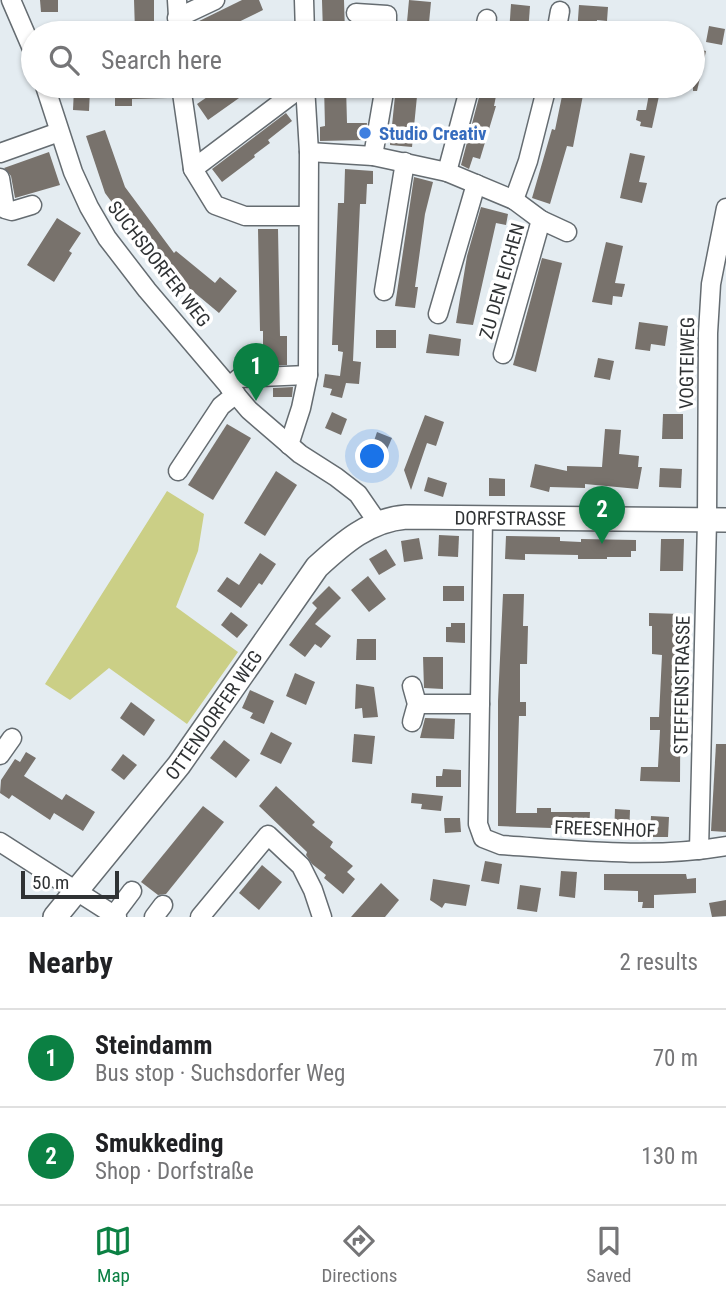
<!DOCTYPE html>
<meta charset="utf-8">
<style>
:root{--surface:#fff;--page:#f6f6f6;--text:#202124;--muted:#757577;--line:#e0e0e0;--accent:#0b8043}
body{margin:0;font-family:"Roboto Condensed",sans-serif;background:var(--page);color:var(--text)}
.scale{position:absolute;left:21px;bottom:18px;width:98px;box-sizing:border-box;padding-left:7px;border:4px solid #2f3234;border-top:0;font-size:19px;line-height:24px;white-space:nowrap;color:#2f3234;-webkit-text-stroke:5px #fff;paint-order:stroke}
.you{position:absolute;left:373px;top:457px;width:24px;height:24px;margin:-18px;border:5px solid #fff;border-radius:50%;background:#1a73e8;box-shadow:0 0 0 10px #1a73e833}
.badge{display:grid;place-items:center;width:46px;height:46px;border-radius:50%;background:var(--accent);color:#fff;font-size:23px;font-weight:700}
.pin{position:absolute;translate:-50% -58px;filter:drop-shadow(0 2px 4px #0008)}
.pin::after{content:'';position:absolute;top:37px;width:24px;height:21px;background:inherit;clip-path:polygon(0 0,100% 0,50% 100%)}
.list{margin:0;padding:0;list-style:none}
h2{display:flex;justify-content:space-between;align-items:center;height:91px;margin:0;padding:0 28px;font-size:30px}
h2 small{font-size:23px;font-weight:400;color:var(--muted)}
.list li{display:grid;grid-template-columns:46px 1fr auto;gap:21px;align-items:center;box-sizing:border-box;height:98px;padding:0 28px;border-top:2px solid var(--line)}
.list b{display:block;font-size:26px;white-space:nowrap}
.list p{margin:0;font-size:23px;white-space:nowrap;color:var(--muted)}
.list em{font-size:23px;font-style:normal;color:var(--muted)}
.icon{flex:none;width:38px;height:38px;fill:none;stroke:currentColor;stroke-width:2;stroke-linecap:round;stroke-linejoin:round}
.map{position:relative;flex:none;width:726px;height:917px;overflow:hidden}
.search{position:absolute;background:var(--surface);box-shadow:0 2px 5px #0004;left:21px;right:21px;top:21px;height:77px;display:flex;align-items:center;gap:18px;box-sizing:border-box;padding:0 24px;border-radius:38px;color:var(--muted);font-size:26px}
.sheet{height:287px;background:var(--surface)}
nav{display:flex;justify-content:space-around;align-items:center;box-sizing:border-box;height:98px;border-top:2px solid var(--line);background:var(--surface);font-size:19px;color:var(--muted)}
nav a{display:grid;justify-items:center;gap:4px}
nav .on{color:var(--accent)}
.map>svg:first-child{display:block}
</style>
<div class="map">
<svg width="726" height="917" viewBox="0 0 726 917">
<rect width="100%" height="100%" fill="#e4ecf1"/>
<polygon fill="#cbcf86" points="167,491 204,514 198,551 176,607 238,652 187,724 109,668 70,700 45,684"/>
<g fill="#78726c">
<polygon points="40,0 58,0 58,12 41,12"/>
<polygon points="134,0 154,0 154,31 135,31"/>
<polygon points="242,0 259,0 263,10 216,33 195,33 191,25"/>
<polygon points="322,0 344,0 345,33 323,33"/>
<polygon points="409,0 431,2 428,33 406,33"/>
<polygon points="511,4 530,6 528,33 509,33"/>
<polygon points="579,5 608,7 607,21 597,20 596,33 577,33"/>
<polygon points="92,21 108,21 107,33 92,33"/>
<polygon points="709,26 725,29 722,45 706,42"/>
<polygon points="693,48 706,51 697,91 693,91"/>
<polygon points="115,86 167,86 168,98 132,99 132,106 115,106"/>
<polygon points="223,86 256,86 208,120 197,104"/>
<polygon points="324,86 346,86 347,123 367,123 364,140 320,141 320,127 325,126"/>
<polygon points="396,86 418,86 412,147 390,145"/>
<polygon points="482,86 498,86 494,106 496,106 480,159 473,157 469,169 461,165"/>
<polygon points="568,86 583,86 583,95 573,147 567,146 550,204 532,198 552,129 555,130 562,96 568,98"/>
<polygon points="632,86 666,86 663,97 659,96 652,128 640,126 641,122 636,120 638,110 646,110 649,94 632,90"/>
<polygon points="74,88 90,89 89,111 73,110"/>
<polygon points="286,113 292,121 268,140 270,143 254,155 255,157 222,182 212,169"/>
<polygon points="105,130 125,187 174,253 176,251 215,283 220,277 237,291 219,313 153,258 105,193 86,136"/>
<polygon points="49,152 60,185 15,198 11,176 4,168"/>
<polygon points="630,153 645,156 639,182 647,183 642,203 620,198"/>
<polygon points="345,169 373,171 373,184 367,184 366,204 360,204 353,361 361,362 359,384 346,383 342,398 330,395 332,389 323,387 325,374 340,376 343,352 338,351 338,345 332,345 338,203 344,203"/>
<polygon points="414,177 433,182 425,214 415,287 418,287 415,308 395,306"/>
<polygon points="481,207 508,214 506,225 496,223 473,325 456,323 467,256"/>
<polygon points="57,218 81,233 69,251 72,253 54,282 27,265"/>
<polygon points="258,229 278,229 280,336 287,336 287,365 263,366 263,331 260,331"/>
<polygon points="606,242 623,246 615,283 625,284 622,297 613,296 612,305 592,302"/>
<polygon points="542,258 562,263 536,372 513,365"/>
<polygon points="639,322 668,326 665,346 651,344 650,351 635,349"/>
<rect x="376" y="330" width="20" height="18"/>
<polygon points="429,334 461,339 459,356 426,353"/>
<polygon points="598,358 614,361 610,380 594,377"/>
<polygon points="293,387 292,397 273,397 273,388"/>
<polygon points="332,412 347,419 341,435 325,428"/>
<polygon points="663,414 683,414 683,439 662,439"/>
<polygon points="425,415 444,422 436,446 427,443 411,490 404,470"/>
<polygon points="227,424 251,438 213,500 188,485"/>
<polygon points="605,429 621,430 619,454 639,456 638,467 642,467 638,489 585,484 585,488 550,487 549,492 530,487 535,464 567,471 567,466 602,467"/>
<polygon points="377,432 392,438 386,452 372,447"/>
<polygon points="660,468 682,469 681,488 659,487"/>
<polygon points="276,471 297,485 265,536 244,523"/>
<polygon points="428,477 447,483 443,497 424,491"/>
<polygon points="489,478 505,479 505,496 489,496"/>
<polygon points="439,535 459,536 458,557 438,556"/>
<polygon points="506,536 560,537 560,541 581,542 581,539 636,540 636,551 631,551 631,557 607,557 607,559 578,559 578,555 525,554 525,560 505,559"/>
<polygon points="419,538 423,559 404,562 401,541"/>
<polygon points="661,539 684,539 683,571 660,571"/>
<polygon points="386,549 396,565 379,575 369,559"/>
<polygon points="260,553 276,564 262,585 259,583 241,608 217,591 227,577 239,585"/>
<polygon points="368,576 386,599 369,612 351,590"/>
<polygon points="329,586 341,598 315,624 331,636 321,648 315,644 305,657 289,645 317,608 312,603"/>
<rect x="443" y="586" width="21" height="15"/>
<polygon points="503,594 524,594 523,626 528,626 527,664 520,664 520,702 526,702 526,716 519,716 516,813 537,813 537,808 551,808 551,812 590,812 589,832 576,832 576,825 551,825 551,828 498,826 498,701"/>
<polygon points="231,612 248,625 237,638 221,625"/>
<polygon points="649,613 681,614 680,782 640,781 641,767 658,767 660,730 650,730 650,717 659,717 662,655 652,654 652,626 649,626"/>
<polygon points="451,623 465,623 465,643 446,642 446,627 451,627"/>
<polygon points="357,639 376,639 376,660 356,660"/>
<polygon points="423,657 443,657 443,689 424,688"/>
<polygon points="295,673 315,682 306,705 286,696"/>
<polygon points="356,684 374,687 378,717 363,718 362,708 355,709"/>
<polygon points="250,690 274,701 264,724 250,718 253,713 242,708"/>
<polygon points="131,702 155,720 144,736 120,718"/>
<polygon points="425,718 455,719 454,739 420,738"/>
<polygon points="271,732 292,743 281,764 260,754"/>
<polygon points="354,734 375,736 372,764 352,762"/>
<polygon points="224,740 250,760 236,778 210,758"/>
<polygon points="716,744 726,744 726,832 711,831"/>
<polygon points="26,752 36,758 24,776 62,800 66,794 95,812 83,831 54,813 50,820 12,795 9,799 0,793 1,780 15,759 20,762"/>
<polygon points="123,754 137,765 124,780 111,770"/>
<polygon points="443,769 461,770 461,787 436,787 436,776 442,776"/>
<polygon points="276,786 315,822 312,825 333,842 330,847 353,866 347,872 355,879 343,894 324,878 326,875 312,864 306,855 307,852 259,806"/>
<polygon points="412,793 443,796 441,811 421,809 422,804 411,803"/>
<polygon points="203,806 224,822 166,894 158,895 141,882"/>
<polygon points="615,809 630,810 629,836 614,836"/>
<polygon points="651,816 669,817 668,837 653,837 653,832 650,832"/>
<polygon points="444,818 460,818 461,832 445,833"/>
<polygon points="485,861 502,864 499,884 481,881"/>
<polygon points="262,865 282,882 259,910 239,893"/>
<polygon points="561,871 577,872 575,898 559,896"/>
<polygon points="604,874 686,874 687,879 696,878 696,893 654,895 654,908 642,908 643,902 638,902 638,891 604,890"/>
<polygon points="433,879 470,885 466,906 445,903 442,908 430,900"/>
<polygon points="381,883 399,900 385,917 351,917"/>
<polygon points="520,885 541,888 537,912 517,909"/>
<polygon points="726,900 726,916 712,917 709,903"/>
</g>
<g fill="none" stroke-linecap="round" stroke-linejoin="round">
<g stroke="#656c71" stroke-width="21">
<g id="minor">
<polyline points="11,0 33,51"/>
<polyline points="177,0 179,33"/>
<polyline points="304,0 305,33"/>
<polyline points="356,13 387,15 387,33"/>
<polyline points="177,18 215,0"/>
<polyline points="484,33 487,19"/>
<polyline points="556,33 560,11"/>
<polyline points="45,86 73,172 89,207 107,238 147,290 249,410 300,454 336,477 358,494 378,523"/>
<polyline points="181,86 193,169 215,205 245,216 308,216"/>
<polyline points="309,152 373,156 447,172 514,200 541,220 567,232"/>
<polyline points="0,153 59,132"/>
<polyline points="373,156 385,86"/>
<polyline points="193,169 303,86"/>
<polyline points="447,172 470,86"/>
<polyline points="0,178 5,209 12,211 32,205"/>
<polyline points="514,200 528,161 547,86"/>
<polyline points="384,291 405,162"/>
<polyline points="438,314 476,184"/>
<polyline points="503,354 541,220"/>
<polyline points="229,387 239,378 308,375"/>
<polyline points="289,445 301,408 308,375 309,152 305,86"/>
<polyline points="178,471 221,406 236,394"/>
<path d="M483,518l-5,306 5,14 18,7c74,5 151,14 225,1"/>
<polyline points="417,704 480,704"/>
<polyline points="412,722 417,704 412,686"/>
<polyline points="0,755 12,738"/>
<polyline points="0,842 117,917"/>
<polyline points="699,850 707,521 708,333 711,284 726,208"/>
<polyline points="114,915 132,891"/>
<polyline points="154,917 163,905"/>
<polyline points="200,917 268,835 301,866 313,890 322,917"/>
</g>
</g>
<g stroke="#656c71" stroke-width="26">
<g id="major">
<path id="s1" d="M55,917l124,-152 138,-198c26,-24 52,-47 89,-50l320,3"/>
</g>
</g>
<use href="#minor" stroke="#fff" stroke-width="18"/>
<use href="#major" stroke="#fff" stroke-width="23"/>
</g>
<circle fill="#3f7fe0" stroke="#fff" stroke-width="2.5" cx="365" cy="133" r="7"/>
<g text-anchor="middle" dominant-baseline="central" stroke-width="7" stroke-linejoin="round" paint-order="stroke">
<g font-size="19" font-weight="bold" fill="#366cbe" stroke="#fff" text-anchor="start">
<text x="379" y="133">Studio Creativ</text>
</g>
<g font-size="19" fill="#2f3234" stroke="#fff">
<text transform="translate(159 264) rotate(52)">SUCHSDORFER WEG</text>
<text transform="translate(502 281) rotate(-74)">ZU DEN EICHEN</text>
<text transform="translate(687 363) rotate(-89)">VOGTEIWEG</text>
<text stroke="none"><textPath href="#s1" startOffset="646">DORFSTRASSE</textPath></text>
<text transform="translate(682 685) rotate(-89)">STEFFENSTRASSE</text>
<text stroke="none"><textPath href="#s1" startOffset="257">OTTENDORFER WEG</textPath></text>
<text transform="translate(605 829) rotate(2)">FREESENHOF</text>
</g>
</g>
</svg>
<div class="scale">50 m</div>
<div class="you"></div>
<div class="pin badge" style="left:256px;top:401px">1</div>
<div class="pin badge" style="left:602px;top:544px">2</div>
<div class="search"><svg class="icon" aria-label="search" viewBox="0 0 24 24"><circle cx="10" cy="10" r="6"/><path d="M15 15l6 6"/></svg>Search here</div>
</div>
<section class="sheet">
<h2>Nearby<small>2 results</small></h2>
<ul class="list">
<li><span class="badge">1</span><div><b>Steindamm</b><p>Bus stop · Suchsdorfer Weg</p></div><em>70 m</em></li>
<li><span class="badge">2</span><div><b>Smukkeding</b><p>Shop · Dorfstraße</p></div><em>130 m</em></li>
</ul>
</section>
<nav>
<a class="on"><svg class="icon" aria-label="map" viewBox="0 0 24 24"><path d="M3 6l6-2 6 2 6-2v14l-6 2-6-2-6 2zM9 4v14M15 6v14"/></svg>Map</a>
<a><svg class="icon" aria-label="directions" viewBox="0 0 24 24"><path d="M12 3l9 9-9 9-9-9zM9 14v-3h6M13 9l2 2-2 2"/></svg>Directions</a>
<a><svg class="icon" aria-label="saved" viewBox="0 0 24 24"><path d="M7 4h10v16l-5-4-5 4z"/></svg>Saved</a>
</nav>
